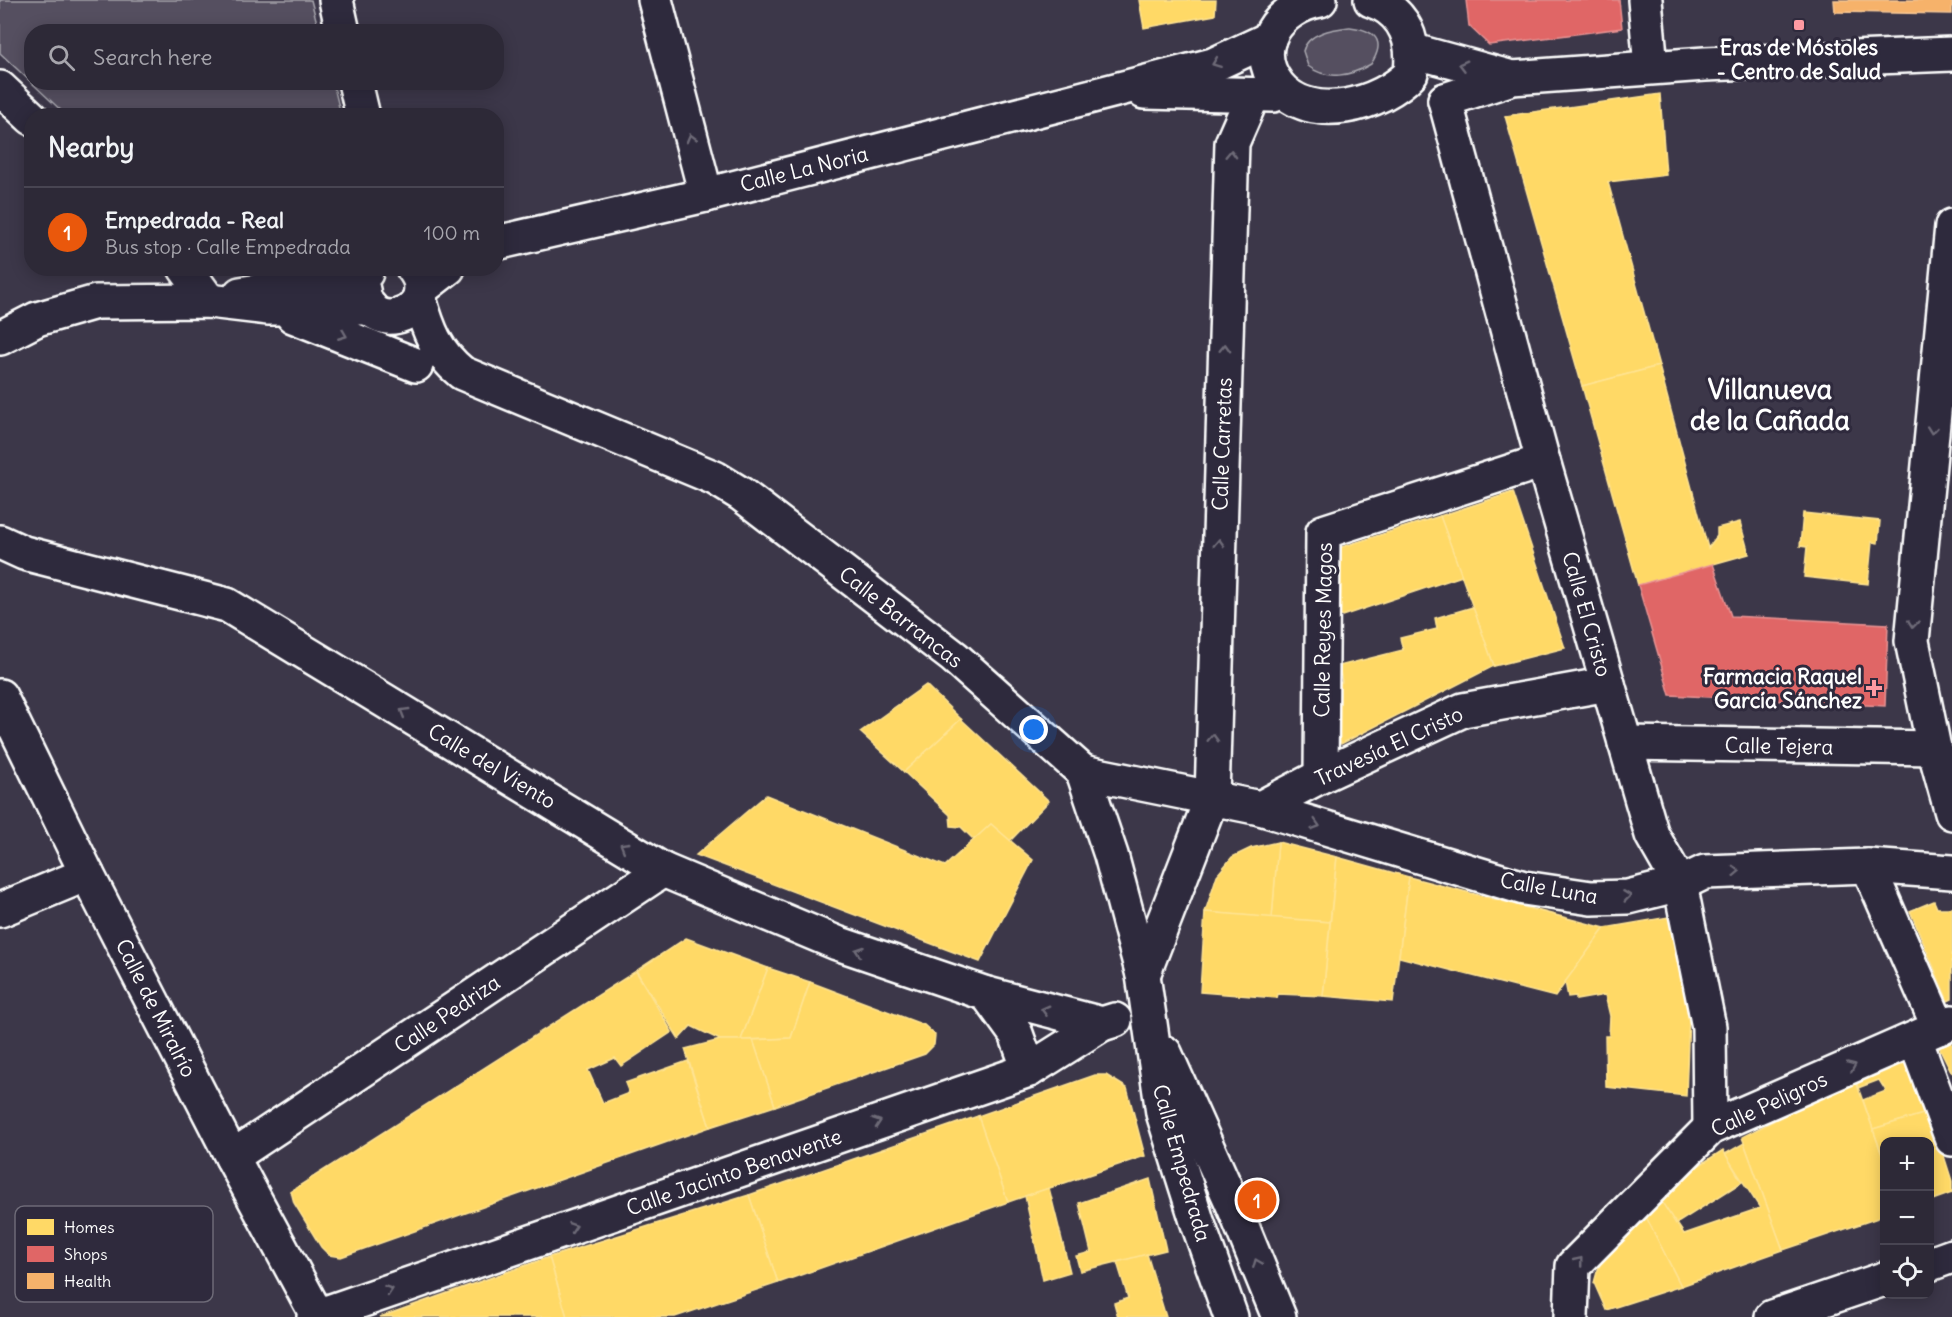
<!DOCTYPE html>
<meta charset="utf-8">
<style>
:root{--surface:#2d2937;--page:#35313f;--text:#f1f3f6;--muted:#a7a6ad;--line:#484552;--accent:#ea580c}
body{margin:0;font-family:Delius,sans-serif;background:var(--page);color:var(--text)}
.controls{position:absolute;right:18px;bottom:18px;display:grid;overflow:hidden;border-radius:12px;box-shadow:0 3px 15px #0003}
.controls button{width:54px;height:54px;display:grid;place-items:center;padding:0;border:0;border-bottom:2px solid var(--line);background:var(--surface);color:var(--text);font:30px sans-serif}
.you{position:absolute;left:1034px;top:730px;width:21px;height:21px;margin:-15px;border:4px solid #fff;border-radius:50%;background:#1a73e8;box-shadow:0 0 0 9px #1a73e833}
.badge{display:grid;place-items:center;width:39px;height:39px;border-radius:50%;background:var(--accent);color:#fff;font-size:20px;font-weight:700}
.pin{position:absolute;translate:-50% -50%;border:3px solid #fff;box-shadow:0 2px 6px #0006}
.list{margin:0;padding:0;list-style:none}
h2{display:flex;justify-content:space-between;align-items:center;height:78px;margin:0;padding:0 24px;font-size:26px}
h2 small{font-size:20px;font-weight:400;color:var(--muted)}
.list li{display:grid;grid-template-columns:39px 1fr auto;gap:18px;align-items:center;box-sizing:border-box;height:90px;padding:0 24px;border-top:2px solid var(--line)}
.list b{display:block;font-size:22px;white-space:nowrap}
.list p{margin:0;font-size:20px;white-space:nowrap;color:var(--muted)}
.list em{font-size:20px;font-style:normal;color:var(--muted)}
.icon{flex:none;width:33px;height:33px;fill:none;stroke:currentColor;stroke-width:2;stroke-linecap:round;stroke-linejoin:round}
.map{position:relative;flex:none;width:1952px;height:1317px;overflow:hidden}
.search{position:absolute;background:var(--surface);box-shadow:0 3px 15px #0003;left:24px;top:24px;width:480px;height:66px;display:flex;align-items:center;gap:15px;box-sizing:border-box;padding:0 21px;border-radius:24px;color:var(--muted);font-size:22px}
.panel{position:absolute;background:var(--surface);box-shadow:0 3px 15px #0003;left:24px;top:108px;width:480px;height:168px;border-radius:24px}
.map>svg:first-child{display:block}
</style>
<div class="map">
<svg width="1952" height="1317" viewBox="0 0 1952 1317">
<rect width="100%" height="100%" fill="#3c3749"/>
<filter id="ink" filterUnits="userSpaceOnUse"><feTurbulence type="fractalNoise" baseFrequency=".0167" numOctaves="2"/><feDisplacementMap in="SourceGraphic" scale="12" xChannelSelector="R" yChannelSelector="G"/><feConvolveMatrix kernelMatrix="1 2 1 2 8 2 1 2 1" color-interpolation-filters="sRGB"/></filter>
<g filter="url(#ink)">
<g fill="#555060" stroke="#aaa8b0" stroke-width="1.5">
<polygon points="0,0 311,0 319,31 32,32 32,82 333,83 341,115 66,115 0,53"/>
<path d="M1350,27c24,3 37,13 21,37 -20,12 -44,17 -63,2l-5,-15c5,-19 31,-22 47,-24z"/>
</g>
<g fill="#ffd966" stroke="#ffe494" stroke-width="1.5">
<polygon points="1139,0 1216,0 1215,15 1144,28"/>
<polygon points="1660,94 1666,175 1608,182 1659,366 1582,386 1505,116"/>
<polygon points="1659,366 1708,548 1717,536 1717,528 1740,522 1749,554 1638,585 1582,386"/>
<polygon points="1513,492 1565,648 1494,666 1440,516"/>
<polygon points="1803,513 1880,521 1878,543 1872,542 1868,584 1804,577 1807,547 1800,546"/>
<polygon points="1440,516 1462,576 1339,617 1335,595 1335,549"/>
<polygon points="1473,607 1494,666 1341,744 1333,712 1332,684 1342,682 1339,666 1403,650 1400,638 1437,629 1435,618"/>
<polygon points="926,685 961,719 904,772 860,732"/>
<polygon points="961,719 1049,801 1010,841 991,824 974,840 961,827 951,826 950,815 904,772"/>
<polygon points="766,795 945,866 991,824 1033,860 980,962 696,855"/>
<polygon points="1278,842 1337,857 1330,922 1272,918"/>
<polygon points="1278,842 1272,918 1205,912 1217,875 1232,857 1251,848"/>
<polygon points="1337,857 1409,877 1393,1002 1323,996"/>
<polygon points="1409,877 1605,928 1555,997 1399,957"/>
<polygon points="1934,901 1937,908 1952,908 1952,999 1948,1001 1910,911"/>
<polygon points="1205,912 1330,922 1323,996 1278,994 1277,998 1200,992"/>
<polygon points="1674,916 1689,1015 1686,1096 1606,1087 1605,1036 1609,1036 1610,1016 1605,995 1576,1000 1576,996 1568,997 1565,982 1605,928"/>
<polygon points="686,938 768,968 741,1040 720,1040 691,1026 679,1039 636,971"/>
<polygon points="768,968 810,982 791,1038 741,1040"/>
<polygon points="636,971 672,1032 621,1066 615,1058 588,1070 603,1103 629,1093 625,1083 688,1061 710,1127 341,1257 329,1255 321,1247 294,1203 291,1191"/>
<polygon points="810,982 924,1025 935,1035 934,1045 925,1054 775,1106 753,1040 791,1038"/>
<polygon points="1952,1032 1952,1073 1935,1039"/>
<polygon points="720,1040 753,1040 775,1106 710,1127 685,1049"/>
<polygon points="1911,1056 1930,1112 1873,1129 1863,1100 1886,1091 1879,1080 1858,1088 1855,1079"/>
<polygon points="1095,1075 1106,1075 1127,1088 1145,1156 1008,1202 978,1116"/>
<polygon points="1855,1079 1884,1160 1884,1216 1783,1250 1742,1137"/>
<polygon points="1930,1112 1952,1181 1952,1193 1930,1201 1930,1142 1884,1142 1884,1160 1873,1129"/>
<polygon points="978,1116 1008,1202 778,1283 749,1195"/>
<polygon points="1744,1143 1783,1250 1681,1286 1642,1209 1659,1197 1684,1234 1760,1208 1725,1154"/>
<polygon points="1723,1150 1742,1182 1676,1224 1656,1193"/>
<polygon points="1150,1179 1166,1250 1080,1271 1076,1256 1091,1252 1079,1203"/>
<polygon points="1049,1188 1070,1272 1043,1280 1025,1196"/>
<polygon points="749,1195 778,1283 675,1317 567,1317 549,1257"/>
<polygon points="1642,1209 1681,1286 1606,1310 1594,1283 1597,1272 1606,1251"/>
<polygon points="1147,1254 1166,1317 1118,1317 1114,1303 1128,1298 1117,1262"/>
<polygon points="549,1257 567,1317 380,1317"/>
</g>
<g fill="#e06666" stroke="#e99494" stroke-width="1.5">
<polygon points="1466,0 1619,0 1622,28 1489,45 1469,26"/>
<polygon points="1713,564 1731,616 1888,624 1885,706 1670,695 1638,585"/>
</g>
<polygon fill="#f6b26b" stroke="#f9c997" stroke-width="1.5" points="1834,0 1952,0 1952,14 1835,12"/>
<g fill="none" stroke-linecap="round" stroke-linejoin="round">
<g stroke="#fff" stroke-width="38">
<g id="minor">
<polyline points="336,0 343,32"/>
<polyline points="655,0 706,195"/>
<path d="M1320,0c-41,7 -71,47 -42,85 32,40 104,20 133,-12 4,-33 -6,-62 -40,-73"/>
<polyline points="1645,0 1651,67"/>
<polyline points="1414,51 1512,78"/>
<polyline points="355,82 363,116"/>
<polyline points="0,88 32,118"/>
<polyline points="1144,92 1273,95"/>
<polyline points="1445,100 1543,461 1652,835 1680,884 1709,1027 1710,1128"/>
<polyline points="1445,100 1512,78 1705,64 1952,54"/>
<polyline points="1952,226 1912,641 1934,748 1952,813"/>
<polyline points="496,243 706,195 1213,65 1269,39"/>
<polyline points="185,268 209,301"/>
<polyline points="421,289 448,268"/>
<path d="M363,290c7,52 83,20 50,-22"/>
<polyline points="240,294 366,273"/>
<path d="M419,298c9,32 17,54 43,75l253,105 26,16 213,163 129,115 28,83 32,120 20,138 34,108 34,96"/>
<polyline points="293,316 416,365"/>
<polyline points="0,338 37,319 96,302 209,301 268,308 371,308"/>
<polyline points="0,542 24,553 227,605 663,870 837,943 987,994 1102,1024"/>
<polyline points="0,696 87,874 232,1157 318,1317"/>
<polyline points="1625,743 1934,748"/>
<polyline points="1083,772 1260,808 1321,776 1463,710 1608,684"/>
<polyline points="1321,776 1323,532 1543,461"/>
<polyline points="1260,808 1524,888 1591,898 1628,897 1680,884 1705,872 1868,866 1952,872"/>
<polyline points="1868,866 1939,1028"/>
<polyline points="0,910 87,874"/>
<polyline points="1143,975 1212,797 1232,143 1253,95"/>
<polyline points="987,994 1016,1034 1029,1070"/>
<polyline points="1915,1039 1952,1139"/>
<polyline points="1165,1053 1234,1207 1279,1317"/>
<polyline points="232,1157 663,870"/>
<polyline points="314,1317 1029,1070 1102,1024 1115,1020"/>
<polyline points="1571,1317 1573,1266 1710,1128 1952,1022"/>
</g>
</g>
<g stroke="#fff" stroke-width="38">
<g id="tertiary">
<polyline points="1930,1264 1952,1256"/>
<polyline points="1772,1317 1884,1279"/>
</g>
</g>
<use href="#minor" stroke="#2f2a3d" stroke-width="33"/>
<use href="#tertiary" stroke="#2f2a3d" stroke-width="33"/>
</g>
<defs><path id="oneway-chevron" d="M-2-3.5L2.5 0L-2 3.5" fill="none" stroke-width="1.6" stroke-linecap="round" stroke-linejoin="round" transform="scale(1.5)"/></defs>
<g stroke="#6d6a77">
<use href="#oneway-chevron" transform="translate(1216 63) rotate(159)"/>
<use href="#oneway-chevron" transform="translate(1463 65) rotate(-165)"/>
<use href="#oneway-chevron" transform="translate(691 138) rotate(-105)"/>
<use href="#oneway-chevron" transform="translate(1231 154) rotate(-88)"/>
<use href="#oneway-chevron" transform="translate(343 335) rotate(22)"/>
<use href="#oneway-chevron" transform="translate(1225 348) rotate(-88)"/>
<use href="#oneway-chevron" transform="translate(1932 430) rotate(96)"/>
<use href="#oneway-chevron" transform="translate(1219 543) rotate(-88)"/>
<use href="#oneway-chevron" transform="translate(1913 624) rotate(96)"/>
<use href="#oneway-chevron" transform="translate(404 712) rotate(-149)"/>
<use href="#oneway-chevron" transform="translate(1213 738) rotate(-88)"/>
<use href="#oneway-chevron" transform="translate(1316 825) rotate(17)"/>
<use href="#oneway-chevron" transform="translate(624 846) rotate(-149)"/>
<use href="#oneway-chevron" transform="translate(1736 871) rotate(-2)"/>
<use href="#oneway-chevron" transform="translate(1627 896) rotate(-7)"/>
<use href="#oneway-chevron" transform="translate(859 951) rotate(-161)"/>
<use href="#oneway-chevron" transform="translate(1045 1010) rotate(-165)"/>
<use href="#oneway-chevron" transform="translate(1852 1066) rotate(-24)"/>
<use href="#oneway-chevron" transform="translate(877 1122) rotate(-19)"/>
<use href="#oneway-chevron" transform="translate(573 1227) rotate(-19)"/>
<use href="#oneway-chevron" transform="translate(1579 1261) rotate(-51)"/>
<use href="#oneway-chevron" transform="translate(1257 1263) rotate(-112)"/>
<use href="#oneway-chevron" transform="translate(389 1290) rotate(-19)"/>
</g>
</g>
<g fill="#ff9aa2" stroke="#2f2a3d" stroke-width="2">
<rect x="1793" y="19" width="12" height="12" rx="3"/>
<path d="M1871 679h6v6h6v6h-6v6h-6v-6h-6v-6h6z"/>
</g>
<g text-anchor="middle" dominant-baseline="central" stroke-width="6" stroke-linejoin="round" paint-order="stroke">
<g font-size="21" font-weight="bold" fill="#fff" stroke="#2f2a3d">
<text x="1799" y="47">Eras de Móstoles<tspan x="1799" dy="24">- Centro de Salud</tspan></text>
<text x="1862" y="676" text-anchor="end">Farmacia Raquel<tspan x="1862" dy="24">García Sánchez</tspan></text>
</g>
<g font-size="21" fill="#fff" stroke="#2f2a3d">
<text transform="translate(804 169) rotate(-14)">Calle La Noria</text>
<text transform="translate(1222 444) rotate(-88)">Calle Carretas</text>
<text transform="translate(1587 614) rotate(74)">Calle El Cristo</text>
<text transform="translate(901 617) rotate(38)">Calle Barrancas</text>
<text transform="translate(1323 630) rotate(-89)">Calle Reyes Magos</text>
<text transform="translate(1389 746) rotate(-25)">Travesía El Cristo</text>
<text transform="translate(1779 746) rotate(1)">Calle Tejera</text>
<text transform="translate(492 766) rotate(31)">Calle del Viento</text>
<text transform="translate(1549 888) rotate(10)">Calle Luna</text>
<text transform="translate(156 1008) rotate(63)">Calle de Miralrío</text>
<text transform="translate(447 1014) rotate(-34)">Calle Pedriza</text>
<text transform="translate(1769 1104) rotate(-25)">Calle Peligros</text>
<text transform="translate(1182 1163) rotate(74)">Calle Empedrada</text>
<text transform="translate(734 1172) rotate(-19)">Calle Jacinto Benavente</text>
</g>
<g font-size="27" font-weight="bold" fill="#fff" stroke="#2f2a3d">
<text x="1770" y="389">Villanueva<tspan x="1770" dy="31">de la Cañada</tspan></text>
</g>
</g>
<rect x="15" y="1206" width="198" height="96" rx="9" fill="#2f2a3d" stroke="#6d6a77" stroke-width="1.5"/>
<rect x="27" y="1219" width="27" height="16" fill="#ffd966"/>
<rect x="27" y="1246" width="27" height="16" fill="#e06666"/>
<rect x="27" y="1273" width="27" height="16" fill="#f6b26b"/>
<g font-size="16" fill="#fff">
<text x="64" y="1233">Homes</text>
<text x="64" y="1260">Shops</text>
<text x="64" y="1287">Health</text>
</g>
</svg>
<div class="controls">
<button>+</button>
<button>−</button>
<button><svg class="icon" aria-label="locate" viewBox="0 0 24 24"><circle cx="12" cy="12" r="6"/><path d="M12 2v4M12 18v4M2 12h4M18 12h4"/></svg></button>
</div>
<div class="you"></div>
<div class="pin badge" style="left:1257px;top:1200px">1</div>
<div class="search"><svg class="icon" aria-label="search" viewBox="0 0 24 24"><circle cx="10" cy="10" r="6"/><path d="M15 15l6 6"/></svg>Search here</div>
<section class="panel">
<h2>Nearby<small></small></h2>
<ul class="list">
<li><span class="badge">1</span><div><b>Empedrada - Real</b><p>Bus stop · Calle Empedrada</p></div><em>100 m</em></li>
</ul>
</section>
</div>
